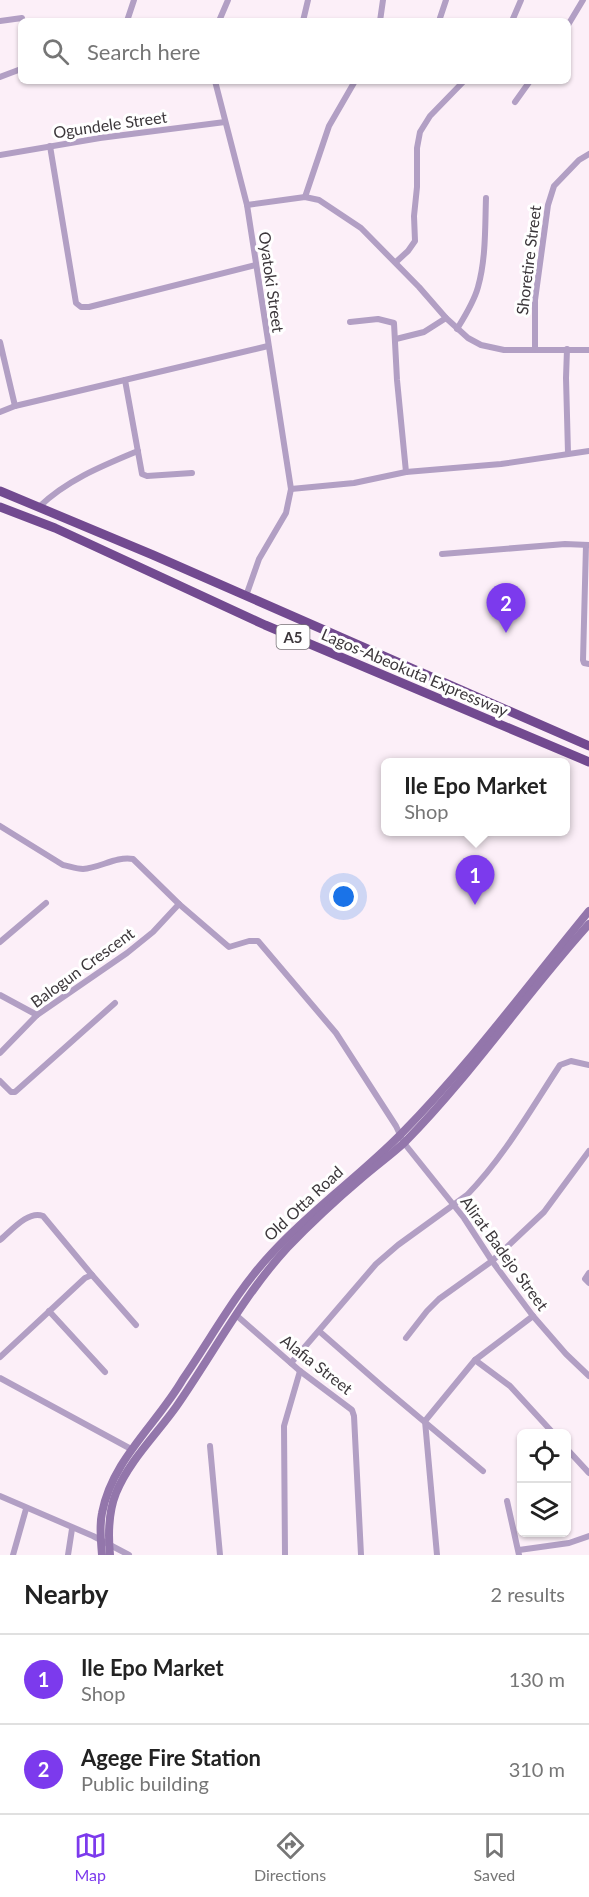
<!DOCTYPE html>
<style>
:root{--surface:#fff;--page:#f6f6f6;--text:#222;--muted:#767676;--line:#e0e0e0;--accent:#7c3aed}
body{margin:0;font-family:Lato,sans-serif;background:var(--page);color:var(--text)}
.controls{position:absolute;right:18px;bottom:18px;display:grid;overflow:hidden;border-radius:9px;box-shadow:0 2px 4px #0004}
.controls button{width:54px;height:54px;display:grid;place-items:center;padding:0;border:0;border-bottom:2px solid var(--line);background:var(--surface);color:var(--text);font:30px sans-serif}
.you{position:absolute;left:344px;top:897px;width:21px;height:21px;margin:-15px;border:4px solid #fff;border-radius:50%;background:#1a73e8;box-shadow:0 0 0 9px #1a73e833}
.badge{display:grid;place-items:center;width:39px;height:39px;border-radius:50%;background:var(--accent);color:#fff;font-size:20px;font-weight:700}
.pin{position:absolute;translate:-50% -50px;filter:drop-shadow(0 2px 3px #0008)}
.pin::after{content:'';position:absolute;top:32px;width:21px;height:18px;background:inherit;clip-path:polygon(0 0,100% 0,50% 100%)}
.popup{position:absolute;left:381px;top:758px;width:189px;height:78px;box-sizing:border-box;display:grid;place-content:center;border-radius:9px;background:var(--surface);filter:drop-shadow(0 2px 4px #0005);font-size:20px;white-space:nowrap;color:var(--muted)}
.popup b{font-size:22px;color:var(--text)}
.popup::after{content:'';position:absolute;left:50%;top:100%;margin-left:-12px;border:12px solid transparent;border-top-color:var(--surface)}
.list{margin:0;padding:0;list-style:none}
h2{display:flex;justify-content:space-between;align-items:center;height:78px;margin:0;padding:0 24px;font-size:26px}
h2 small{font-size:20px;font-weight:400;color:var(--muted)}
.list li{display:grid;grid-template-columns:39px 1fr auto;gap:18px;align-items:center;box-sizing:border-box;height:90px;padding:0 24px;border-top:2px solid var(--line)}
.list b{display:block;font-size:22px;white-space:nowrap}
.list p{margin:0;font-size:20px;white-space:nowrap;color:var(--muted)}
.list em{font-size:20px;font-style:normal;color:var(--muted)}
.icon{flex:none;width:33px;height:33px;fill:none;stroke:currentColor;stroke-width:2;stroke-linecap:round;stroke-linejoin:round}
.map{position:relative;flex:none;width:589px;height:1555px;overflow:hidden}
.search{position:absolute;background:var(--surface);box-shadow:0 2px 4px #0004;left:18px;right:18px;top:18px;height:66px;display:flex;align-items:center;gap:15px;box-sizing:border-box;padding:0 21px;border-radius:9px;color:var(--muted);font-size:22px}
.sheet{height:258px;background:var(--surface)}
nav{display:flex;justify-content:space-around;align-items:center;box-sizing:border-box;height:84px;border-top:2px solid var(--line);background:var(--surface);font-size:16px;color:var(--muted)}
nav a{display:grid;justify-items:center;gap:3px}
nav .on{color:var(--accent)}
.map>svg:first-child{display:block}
</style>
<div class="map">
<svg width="589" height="1555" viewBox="0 0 589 1555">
<rect width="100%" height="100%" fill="#fceff8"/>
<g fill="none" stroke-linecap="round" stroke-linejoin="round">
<g stroke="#b29fc4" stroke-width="6">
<polyline points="440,18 446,0"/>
<polyline points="0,21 22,18"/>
<polyline points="127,21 134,0"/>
<polyline points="219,21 228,0"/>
<polyline points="303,21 308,0"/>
<polyline points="380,21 383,0"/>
<polyline points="512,21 521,0"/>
<polyline points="568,25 583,0"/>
<polyline points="0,77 21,69"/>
<polyline points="215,81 247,205 291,489 286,513 259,559 246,596"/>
<polyline points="515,102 530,81"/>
<polyline points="50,146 76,303 81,307 89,307 256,265"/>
<polyline points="0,155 100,138 225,122"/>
<polyline points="305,197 329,126 355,81"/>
<polyline points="247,205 305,197 319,200 361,228 419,287 446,318 468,338 481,345 504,350 589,350"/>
<polyline points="396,262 408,251 415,241 414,216 417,187 417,148 420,132 430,116 464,81"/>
<polyline points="350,322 378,319 394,323 397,380 406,472"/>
<path d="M457,329c8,-13 17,-27 21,-42 8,-28 7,-60 8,-89"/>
<polyline points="396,339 424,332 446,318"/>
<polyline points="0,342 15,406"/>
<polyline points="535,349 535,300 548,205 554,186 579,160 589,154"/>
<polyline points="567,349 566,378 568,453"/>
<polyline points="125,380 142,474 147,476 192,473"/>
<polyline points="0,412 15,406 268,346"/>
<polyline points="291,489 354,483 406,472 501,464 589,451"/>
<path d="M39,507c28,-27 63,-41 99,-56"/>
<polyline points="586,545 583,660 584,663 589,664"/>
<polyline points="442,554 565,544 589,545"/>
<path d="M0,826l63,39c6,1 13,4 20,4 17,-1 33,-13 50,-10l46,45 50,43 20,-6h9l78,92 60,93 8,17 60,75 28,43 41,55 33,38 23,22"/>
<polyline points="0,942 46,903"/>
<polyline points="0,995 37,1015"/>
<polyline points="0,1053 37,1015 127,953 153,932 179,904"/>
<polyline points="0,1081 11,1092 15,1092 115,1003"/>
<path d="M0,1240c11,-9 28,-30 43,-24l49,59"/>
<polyline points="589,1273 585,1279 589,1283"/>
<polyline points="49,1311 105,1372"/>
<polyline points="236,1315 300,1371 352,1410 354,1416 361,1555"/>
<polyline points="319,1331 383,1387 483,1471"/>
<polyline points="406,1338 427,1311 439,1299 492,1261 544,1212 589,1151"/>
<polyline points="0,1357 85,1278 92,1275 136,1325"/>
<polyline points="475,1360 510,1386 554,1434"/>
<path d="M291,1363l85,-99 22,-19 69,-50c37,-38 64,-86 93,-130l11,-4 18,4"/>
<polyline points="0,1378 131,1449"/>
<polyline points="210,1446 220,1555"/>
<polyline points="566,1448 589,1473"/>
<polyline points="0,1496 93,1536 129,1555"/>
<polyline points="507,1501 519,1555"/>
<polyline points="519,1550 569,1543 589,1536"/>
<polyline points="13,1555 26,1509"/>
<polyline points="68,1555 72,1529"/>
<polyline points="285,1555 284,1426 300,1371"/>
<polyline points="437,1555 425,1421 475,1360 533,1316"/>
</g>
<g stroke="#9376ab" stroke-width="8">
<path d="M102,1555c-1,-14 -3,-28 0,-42 10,-53 55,-89 81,-134 29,-42 54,-89 89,-126 40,-44 89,-78 130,-120 68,-69 126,-148 187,-222"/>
<path d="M110,1555c-2,-21 -2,-42 6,-62 13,-32 40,-58 60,-86 37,-53 67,-111 111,-159 24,-25 50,-49 76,-71 14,-12 29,-23 42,-35 67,-68 120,-147 184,-218"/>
</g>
<g stroke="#724a90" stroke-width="9">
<polyline points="0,491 153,555 589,746"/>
<polyline points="0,507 55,528 265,625 589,762"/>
</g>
</g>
<g text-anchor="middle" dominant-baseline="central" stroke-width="6" stroke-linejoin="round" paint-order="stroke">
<rect fill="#fff" stroke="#767376" stroke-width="1.5" x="276.5" y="625" width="33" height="24" rx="4.5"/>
<g font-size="15" font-weight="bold" fill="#3c373b">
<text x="293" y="637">A5</text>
</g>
<g font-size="16" fill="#3c373b" stroke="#fff">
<text transform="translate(110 124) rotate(-8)">Ogundele Street</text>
<text transform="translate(528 260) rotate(-83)">Shoretire Street</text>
<text transform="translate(272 282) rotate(82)">Oyatoki Street</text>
<text transform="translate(415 672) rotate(23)">Lagos-Abeokuta Expressway</text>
<text transform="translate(82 967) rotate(-36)">Balogun Crescent</text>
<text transform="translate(303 1203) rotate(-43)">Old Otta Road</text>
<text transform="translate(505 1253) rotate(54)">Alirat Badejo Street</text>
<text transform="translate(317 1364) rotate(38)">Alafia Street</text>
</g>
</g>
</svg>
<div class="controls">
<button><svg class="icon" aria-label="locate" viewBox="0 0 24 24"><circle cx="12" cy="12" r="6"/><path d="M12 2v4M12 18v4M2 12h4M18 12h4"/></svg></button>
<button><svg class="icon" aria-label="layers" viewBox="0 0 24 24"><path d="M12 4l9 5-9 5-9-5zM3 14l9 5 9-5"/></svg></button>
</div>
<div class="you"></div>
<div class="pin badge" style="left:475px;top:905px">1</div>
<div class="popup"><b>Ile Epo Market</b>Shop</div>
<div class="pin badge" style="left:506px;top:633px">2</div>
<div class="search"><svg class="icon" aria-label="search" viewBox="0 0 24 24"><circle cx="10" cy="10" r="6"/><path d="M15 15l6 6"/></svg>Search here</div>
</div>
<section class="sheet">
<h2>Nearby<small>2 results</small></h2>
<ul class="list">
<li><span class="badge">1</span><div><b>Ile Epo Market</b><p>Shop</p></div><em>130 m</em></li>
<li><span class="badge">2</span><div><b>Agege Fire Station</b><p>Public building</p></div><em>310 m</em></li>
</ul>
</section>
<nav>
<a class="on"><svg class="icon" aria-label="map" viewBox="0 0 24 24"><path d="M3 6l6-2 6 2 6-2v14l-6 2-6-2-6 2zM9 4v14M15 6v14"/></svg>Map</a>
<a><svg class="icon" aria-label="directions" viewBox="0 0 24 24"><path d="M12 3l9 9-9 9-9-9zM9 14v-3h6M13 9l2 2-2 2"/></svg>Directions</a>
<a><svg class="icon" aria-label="saved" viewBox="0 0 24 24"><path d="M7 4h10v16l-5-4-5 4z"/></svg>Saved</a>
</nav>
